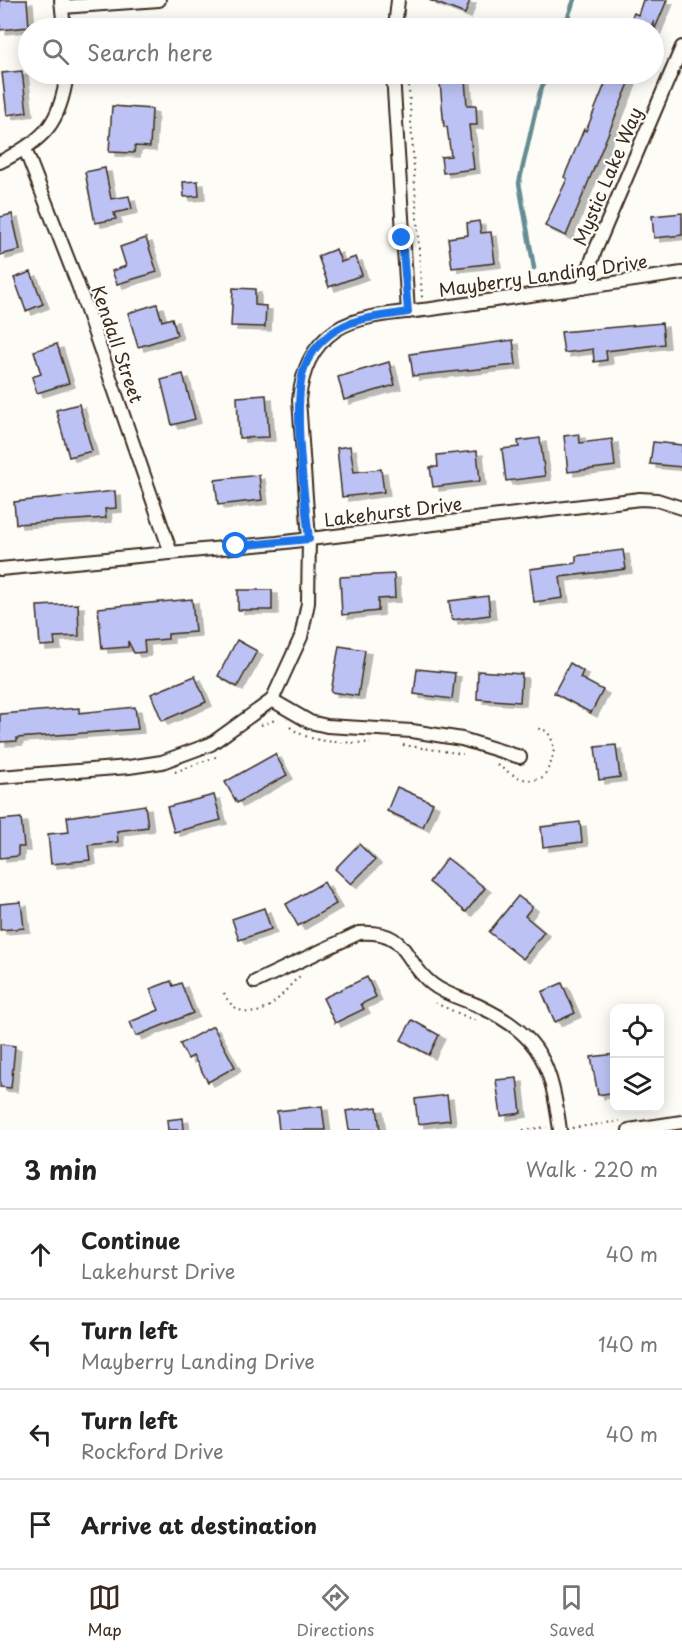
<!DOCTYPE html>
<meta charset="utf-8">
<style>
:root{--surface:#fff;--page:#f2f2f2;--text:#222;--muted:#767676;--line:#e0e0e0;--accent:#3b2a1e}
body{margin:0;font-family:"Playpen Sans",sans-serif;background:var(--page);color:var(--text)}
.controls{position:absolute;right:18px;bottom:18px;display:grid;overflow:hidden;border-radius:12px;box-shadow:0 3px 15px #0003}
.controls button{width:54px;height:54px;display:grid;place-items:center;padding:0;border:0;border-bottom:2px solid var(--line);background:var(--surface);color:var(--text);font:30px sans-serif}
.stop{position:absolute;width:18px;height:18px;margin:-14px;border:4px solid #1a73e8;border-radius:50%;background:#fff}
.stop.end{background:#1a73e8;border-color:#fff;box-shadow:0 2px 6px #0008}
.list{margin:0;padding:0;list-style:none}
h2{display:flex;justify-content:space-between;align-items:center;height:78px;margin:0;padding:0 24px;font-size:26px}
h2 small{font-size:20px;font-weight:400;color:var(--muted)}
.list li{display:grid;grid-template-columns:39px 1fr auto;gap:18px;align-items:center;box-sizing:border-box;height:90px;padding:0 24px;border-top:2px solid var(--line)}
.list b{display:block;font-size:22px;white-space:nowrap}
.list p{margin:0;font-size:20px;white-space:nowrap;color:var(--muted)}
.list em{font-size:20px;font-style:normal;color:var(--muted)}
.icon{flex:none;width:33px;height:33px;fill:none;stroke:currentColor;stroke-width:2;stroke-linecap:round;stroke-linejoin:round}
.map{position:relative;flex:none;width:682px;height:1130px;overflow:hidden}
.search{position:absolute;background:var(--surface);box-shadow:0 3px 15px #0003;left:18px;right:18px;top:18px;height:66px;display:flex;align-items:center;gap:15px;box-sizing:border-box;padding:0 21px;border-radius:33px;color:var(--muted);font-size:22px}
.sheet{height:438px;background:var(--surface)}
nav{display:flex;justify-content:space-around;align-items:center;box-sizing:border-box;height:84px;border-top:2px solid var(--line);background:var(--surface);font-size:16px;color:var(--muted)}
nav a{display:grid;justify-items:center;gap:3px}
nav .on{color:var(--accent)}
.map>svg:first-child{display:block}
</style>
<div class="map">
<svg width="682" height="1130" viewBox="0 0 682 1130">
<defs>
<filter id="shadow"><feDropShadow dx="6" dy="4" stdDeviation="0" flood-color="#0004"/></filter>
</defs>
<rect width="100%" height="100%" fill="#fdfcf7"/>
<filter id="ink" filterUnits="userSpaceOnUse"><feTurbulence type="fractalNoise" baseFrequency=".0167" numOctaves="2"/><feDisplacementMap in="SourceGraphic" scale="12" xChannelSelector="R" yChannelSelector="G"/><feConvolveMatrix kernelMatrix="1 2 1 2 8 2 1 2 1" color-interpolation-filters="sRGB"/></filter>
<g filter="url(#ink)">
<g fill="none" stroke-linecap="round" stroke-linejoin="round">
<g stroke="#668c93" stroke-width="4.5">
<polyline points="564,28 574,0"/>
<polyline points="534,268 519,183 540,92 547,74"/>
</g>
</g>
<g fill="#bcc3f4" stroke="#3b2a1e" stroke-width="1.5" filter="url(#shadow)">
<polygon points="0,0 27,0 29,27 0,30"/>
<polygon points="429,0 470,0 465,14"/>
<polygon points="643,0 667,0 654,31 654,21 651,28 627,28 634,13 638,15"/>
<polygon points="22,71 27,112 7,115 2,73"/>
<polygon points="609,74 630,81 566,236 545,226 567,179 564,177 584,129 586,131"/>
<polygon points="465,80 467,105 476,105 477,125 469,125 474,169 443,173 441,157 451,156 447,127 444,127 440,82"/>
<polygon points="112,106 152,109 150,147 135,146 134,153 109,152"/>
<polygon points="105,168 111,199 129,196 132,209 114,213 116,219 95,223 85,172"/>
<polygon points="198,181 199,196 184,197 183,182"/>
<polygon points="682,213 682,235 654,238 652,216"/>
<polygon points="12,214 20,250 0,255 0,217"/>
<polygon points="479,221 481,233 491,232 495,263 452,268 448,238 468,235 467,223"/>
<polygon points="146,238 157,272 117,284 112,271 126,266 120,247"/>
<polygon points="336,249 341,262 356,257 362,275 329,287 318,256"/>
<polygon points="31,272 43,304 26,311 14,278"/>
<polygon points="233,288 255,289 255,305 266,306 265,327 231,326"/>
<polygon points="157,304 162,321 172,318 177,335 138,347 128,313"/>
<polygon points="662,323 664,344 606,351 607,360 594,362 593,349 564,353 561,332"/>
<polygon points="513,340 516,365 413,376 410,354"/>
<polygon points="57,344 69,383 37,393 32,377 41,374 34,351"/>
<polygon points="389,362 395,385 344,400 338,377"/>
<polygon points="183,374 195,419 172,425 161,380"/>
<polygon points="266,395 269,437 239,438 237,397"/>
<polygon points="79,404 92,451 69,457 56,410"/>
<polygon points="579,434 580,443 612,439 615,466 568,472 564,436"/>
<polygon points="540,438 545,476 506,481 502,449 519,447 518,441"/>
<polygon points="653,442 682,445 682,467 650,464"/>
<polygon points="350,446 354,472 381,469 384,492 342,497 337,448"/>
<polygon points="477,451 480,481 433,487 430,467 438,467 437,455"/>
<polygon points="259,475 262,500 218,505 215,480"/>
<polygon points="115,491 116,508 105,509 106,518 16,524 14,502"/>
<polygon points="623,550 626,569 560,577 563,598 534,602 530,569 576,563 576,556"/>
<polygon points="394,574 395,598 378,599 378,611 342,615 340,577"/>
<rect x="238" y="590" width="34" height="20"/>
<polygon points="488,596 490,615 452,620 449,601"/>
<polygon points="192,599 195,632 168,634 168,639 144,641 145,652 134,653 128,641 128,647 102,649 98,608"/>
<polygon points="78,604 79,636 54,637 55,645 40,646 37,606"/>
<polygon points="237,640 257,651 237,687 218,676"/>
<polygon points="339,646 365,650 358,696 331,692"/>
<polygon points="570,663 583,671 580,678 603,690 591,713 554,693"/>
<polygon points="417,669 455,673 452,699 414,694"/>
<polygon points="478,671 522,674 520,702 477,699"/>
<polygon points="195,676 206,702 162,721 151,694"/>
<polygon points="135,707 138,729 17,738 17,741 0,742 0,714 79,708 79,713"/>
<polygon points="616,745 620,777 599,780 595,747"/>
<polygon points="275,754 287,775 237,803 225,782"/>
<polygon points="397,787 433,803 423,827 387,811"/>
<polygon points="214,795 221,820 174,832 167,807"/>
<polygon points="145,805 148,827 117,831 118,842 88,845 90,860 51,864 48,834 69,832 67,817"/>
<polygon points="21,818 24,847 18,847 18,856 0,858 0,820"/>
<polygon points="580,822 582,842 543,847 541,827"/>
<polygon points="359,844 375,860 351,884 335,869"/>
<polygon points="447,858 485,888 466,912 429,882"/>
<polygon points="324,882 336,904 298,926 286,904"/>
<polygon points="518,896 532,907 525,916 544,932 523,959 489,932"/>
<polygon points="21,902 24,928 0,930 0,904"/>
<polygon points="264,908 271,929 239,940 232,919"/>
<polygon points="367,977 376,997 361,1004 364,1009 335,1023 323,998"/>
<polygon points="171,981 173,986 181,983 193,1013 136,1036 130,1022 159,1010 150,989"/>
<polygon points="562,983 575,1013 555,1022 542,992"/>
<polygon points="412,1020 439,1035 429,1055 401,1040"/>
<polygon points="213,1026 235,1067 208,1082 193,1056 188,1059 180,1044"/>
<polygon points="0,1044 15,1046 11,1088 0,1087"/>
<polygon points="615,1054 615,1092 598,1095 591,1057"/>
<polygon points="517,1078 521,1113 501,1116 496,1080"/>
<polygon points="447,1095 450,1120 418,1124 415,1099"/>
<polygon points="322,1106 325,1130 279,1130 277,1111"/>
<polygon points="377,1107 380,1130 349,1130 346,1111"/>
<polygon points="183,1118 184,1130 168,1130 167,1120"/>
</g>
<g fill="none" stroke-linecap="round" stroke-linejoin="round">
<g stroke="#3b2a1e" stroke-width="16">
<g id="street">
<polyline points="61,0 64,28"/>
<polyline points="62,7 159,0"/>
<polyline points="395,28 398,0"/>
<polyline points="393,74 408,312"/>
<polyline points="25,149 78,285 171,553"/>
<path d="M0,162c45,-23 60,-38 67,-88"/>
<polyline points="582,288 595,251 682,47"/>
<polyline points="0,569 277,543 640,499 657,500 682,508"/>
<polyline points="272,700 310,722 327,726 412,731 462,739 520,757"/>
<path d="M0,777l129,-10 33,-5 49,-18 61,-44 29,-63 7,-34 1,-64 -10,-139c3,-29 12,-53 37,-70 25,-17 72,-17 102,-22 81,-11 163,-23 244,-35"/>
<path d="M255,982l104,-49c51,-3 42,27 73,51 15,12 33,15 49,23 62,30 70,59 79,123"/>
<polyline points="629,1130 682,1122"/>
</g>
</g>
<g stroke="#3b2a1e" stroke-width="2" stroke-dasharray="1.5 4.5" stroke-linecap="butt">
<polyline points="408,74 422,298"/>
<polyline points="261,725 278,719"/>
<path d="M290,727c22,18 53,15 81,16"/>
<polyline points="403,745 463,754"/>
<path d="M497,765c16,10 27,19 46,13 10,-18 16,-29 4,-47l-11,-3"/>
<polyline points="175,772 218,756"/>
<path d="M224,993c4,10 11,16 21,19 25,5 38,-22 55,-36"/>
<polyline points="435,1003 476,1021"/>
<polyline points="572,1128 620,1121"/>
<polyline points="523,1130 547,1127"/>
</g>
<use href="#street" stroke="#fdfcf7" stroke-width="12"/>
</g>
</g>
<g fill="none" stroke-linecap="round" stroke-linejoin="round" filter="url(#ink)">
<path stroke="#1a73e8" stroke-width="8" d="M236,546l73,-7c-4,-38 -18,-139 -4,-173 6,-15 19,-29 33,-37 20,-12 47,-13 70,-17l-6,-74"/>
</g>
<g text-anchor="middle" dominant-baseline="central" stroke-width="4.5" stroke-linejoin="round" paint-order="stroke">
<g font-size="18" fill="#3b2a1e" stroke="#fdfcf7">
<text transform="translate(607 176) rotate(-67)">Mystic Lake Way</text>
<text transform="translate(543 275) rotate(-8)">Mayberry Landing Drive</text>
<text transform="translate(118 344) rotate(71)">Kendall Street</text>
<text transform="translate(393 511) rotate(-7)">Lakehurst Drive</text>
</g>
</g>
</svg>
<div class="controls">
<button><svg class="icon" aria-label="locate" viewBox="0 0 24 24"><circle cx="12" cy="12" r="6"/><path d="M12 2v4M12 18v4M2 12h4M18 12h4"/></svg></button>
<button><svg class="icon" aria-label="layers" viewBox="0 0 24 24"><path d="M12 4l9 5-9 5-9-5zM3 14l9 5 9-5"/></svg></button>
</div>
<div class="stop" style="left:236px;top:546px"></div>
<div class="stop end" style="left:402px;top:238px"></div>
<div class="search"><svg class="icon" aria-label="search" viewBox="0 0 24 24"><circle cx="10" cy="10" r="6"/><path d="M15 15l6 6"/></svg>Search here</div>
</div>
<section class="sheet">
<h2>3 min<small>Walk · 220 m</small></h2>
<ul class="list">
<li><svg class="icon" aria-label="ahead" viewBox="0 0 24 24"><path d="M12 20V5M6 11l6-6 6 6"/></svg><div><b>Continue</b><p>Lakehurst Drive</p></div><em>40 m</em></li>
<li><svg class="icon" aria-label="left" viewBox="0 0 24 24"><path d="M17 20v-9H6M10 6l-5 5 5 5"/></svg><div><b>Turn left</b><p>Mayberry Landing Drive</p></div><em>140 m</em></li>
<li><svg class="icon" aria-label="left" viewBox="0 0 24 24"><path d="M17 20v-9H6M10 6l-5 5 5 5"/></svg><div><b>Turn left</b><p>Rockford Drive</p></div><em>40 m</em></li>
<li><svg class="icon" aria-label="arrive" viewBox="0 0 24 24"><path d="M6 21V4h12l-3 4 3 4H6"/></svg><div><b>Arrive at destination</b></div></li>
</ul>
</section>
<nav>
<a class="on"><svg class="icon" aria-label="map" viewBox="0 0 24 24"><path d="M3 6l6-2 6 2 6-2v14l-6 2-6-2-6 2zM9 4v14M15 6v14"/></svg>Map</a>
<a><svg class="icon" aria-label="directions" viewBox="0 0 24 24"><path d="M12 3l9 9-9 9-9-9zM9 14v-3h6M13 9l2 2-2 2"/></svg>Directions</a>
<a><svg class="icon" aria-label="saved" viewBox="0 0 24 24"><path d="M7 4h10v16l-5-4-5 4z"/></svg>Saved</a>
</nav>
